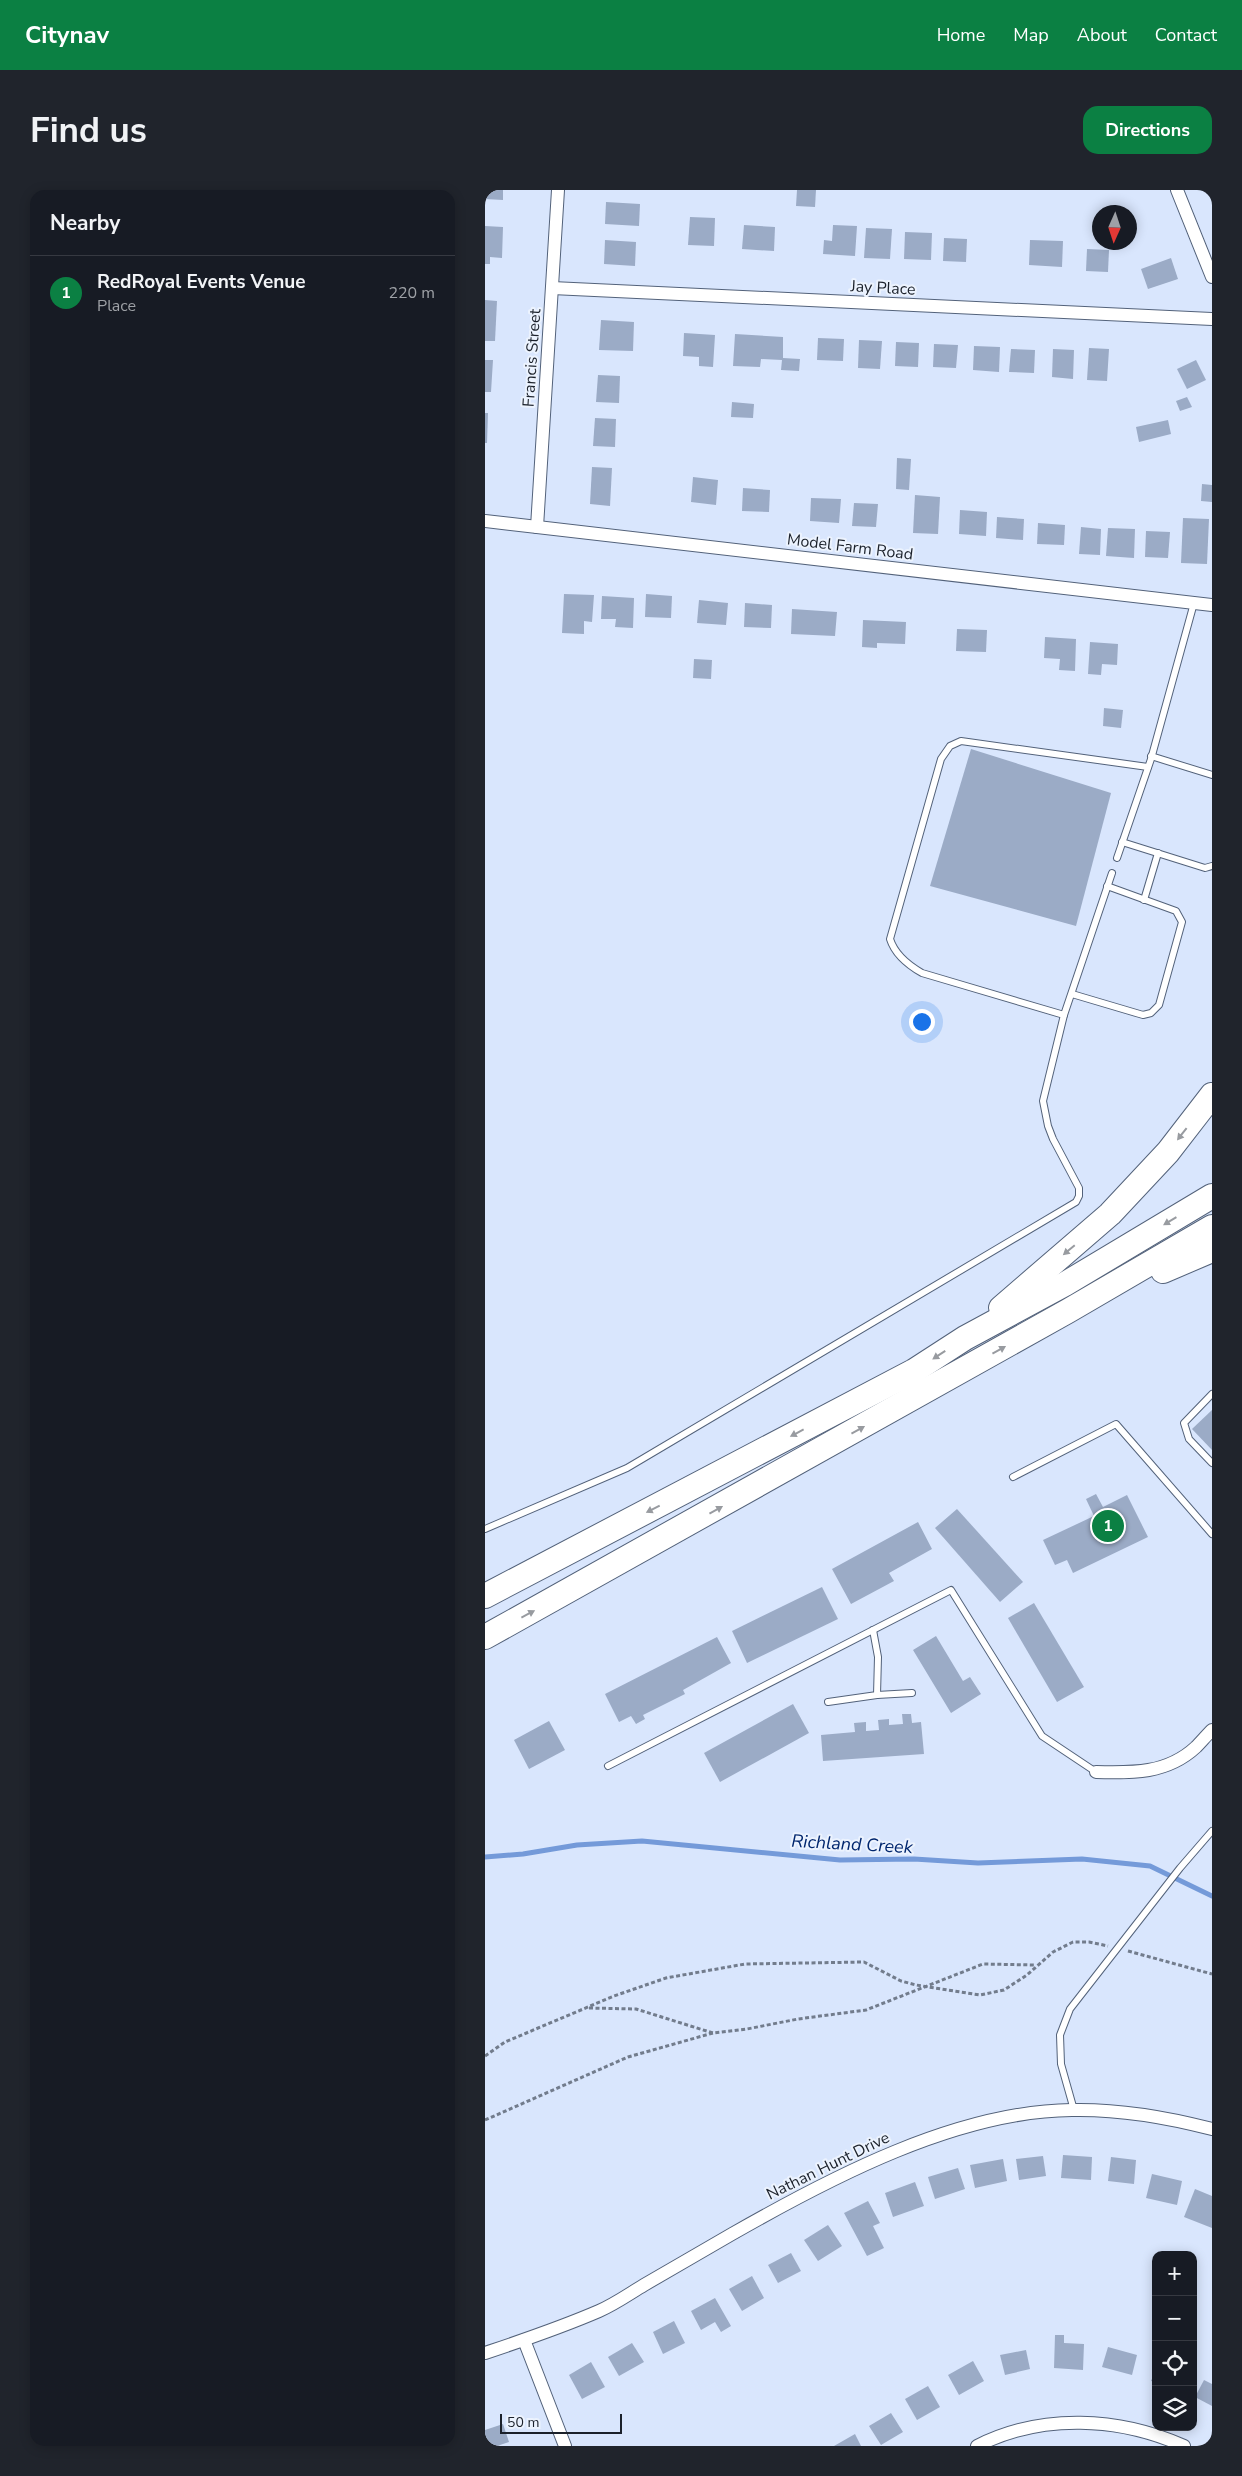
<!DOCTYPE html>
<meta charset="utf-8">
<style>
:root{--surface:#171b24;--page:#20242c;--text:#f1f3f6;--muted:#9ea1a6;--line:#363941;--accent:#0b8043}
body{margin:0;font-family:"Nunito Sans",sans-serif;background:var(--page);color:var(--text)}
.controls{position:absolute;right:15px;bottom:15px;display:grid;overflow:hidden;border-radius:10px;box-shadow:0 2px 12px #0003}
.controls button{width:45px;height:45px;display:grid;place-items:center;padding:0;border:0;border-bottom:1px solid var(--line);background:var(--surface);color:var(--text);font:25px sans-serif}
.compass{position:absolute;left:607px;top:15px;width:45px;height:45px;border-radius:50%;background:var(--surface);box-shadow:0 2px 12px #0003;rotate:183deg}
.scale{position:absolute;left:15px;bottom:12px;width:122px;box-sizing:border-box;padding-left:5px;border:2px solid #1b212b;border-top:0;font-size:14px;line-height:18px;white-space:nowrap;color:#1b212b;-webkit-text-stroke:4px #ecf3fe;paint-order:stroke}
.you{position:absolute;left:436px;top:831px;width:18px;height:18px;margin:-12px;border:4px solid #fff;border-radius:50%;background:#1a73e8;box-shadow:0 0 0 8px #1a73e833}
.badge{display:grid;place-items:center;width:32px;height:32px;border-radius:50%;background:var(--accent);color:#fff;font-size:16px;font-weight:700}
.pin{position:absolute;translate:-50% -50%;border:2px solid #fff;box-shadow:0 1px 5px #0006}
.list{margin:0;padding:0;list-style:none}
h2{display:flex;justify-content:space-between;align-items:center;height:65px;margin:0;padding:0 20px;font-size:21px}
h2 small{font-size:16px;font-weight:400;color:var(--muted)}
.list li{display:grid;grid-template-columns:32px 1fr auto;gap:15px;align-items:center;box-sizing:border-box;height:75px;padding:0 20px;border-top:1px solid var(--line)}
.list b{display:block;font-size:19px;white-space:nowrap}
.list p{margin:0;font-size:16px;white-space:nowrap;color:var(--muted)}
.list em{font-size:16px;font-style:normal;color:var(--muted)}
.icon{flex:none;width:28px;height:28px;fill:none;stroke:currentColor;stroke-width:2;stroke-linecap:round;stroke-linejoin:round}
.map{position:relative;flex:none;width:727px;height:2256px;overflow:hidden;border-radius:15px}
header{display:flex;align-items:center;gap:30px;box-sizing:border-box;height:70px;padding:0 25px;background:var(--accent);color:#fff}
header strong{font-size:24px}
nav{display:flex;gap:28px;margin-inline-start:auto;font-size:18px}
.intro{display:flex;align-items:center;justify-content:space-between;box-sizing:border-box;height:120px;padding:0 30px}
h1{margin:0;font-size:35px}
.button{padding:12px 22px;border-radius:15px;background:var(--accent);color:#fff;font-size:18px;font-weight:700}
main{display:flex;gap:30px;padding:0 30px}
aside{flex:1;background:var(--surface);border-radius:15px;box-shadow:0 2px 12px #0003}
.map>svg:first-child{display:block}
</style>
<header>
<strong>Citynav</strong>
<nav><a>Home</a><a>Map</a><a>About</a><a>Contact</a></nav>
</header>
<div class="intro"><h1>Find us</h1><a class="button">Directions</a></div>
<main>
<aside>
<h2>Nearby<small></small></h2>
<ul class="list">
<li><span class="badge">1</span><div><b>RedRoyal Events Venue</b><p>Place</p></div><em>220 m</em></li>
</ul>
</aside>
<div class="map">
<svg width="727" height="2256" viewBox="0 0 727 2256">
<rect width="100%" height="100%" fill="#d9e6fd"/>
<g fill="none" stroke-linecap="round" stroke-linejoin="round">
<polyline stroke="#749ad9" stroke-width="5" points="0,1667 38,1664 92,1655 157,1651 355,1670 429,1669 493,1673 597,1669 665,1676 727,1706"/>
</g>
<g fill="#9babc6">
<polygon points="0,0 18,0 18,10 0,9"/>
<polygon points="312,0 331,0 330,17 311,16"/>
<polygon points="121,12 155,14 154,36 120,34"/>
<polygon points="205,27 230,28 229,56 203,55"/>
<polygon points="259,35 290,37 289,61 257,59"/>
<polygon points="348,35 372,36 370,66 338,64 339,50 347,51"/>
<polygon points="0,36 18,37 17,68 5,67 5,74 0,74"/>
<polygon points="381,38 407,39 405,69 379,68"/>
<polygon points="420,42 447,43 446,70 419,69"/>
<polygon points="459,48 482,49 481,72 458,71"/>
<polygon points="120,50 151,52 150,76 119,74"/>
<polygon points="545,50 578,51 577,77 544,75"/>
<polygon points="602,59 624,60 623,82 601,81"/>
<polygon points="686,68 693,89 663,99 656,79"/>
<polygon points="0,110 12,111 10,151 0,151"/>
<polygon points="116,130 149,132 148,161 114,160"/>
<polygon points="199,143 230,145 228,177 214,176 214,167 198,166"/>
<polygon points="250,144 298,147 298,168 315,169 314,181 296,180 297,170 276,169 275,177 248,176"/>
<polygon points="333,148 359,149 358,171 332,170"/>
<polygon points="374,150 397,151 395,179 373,178"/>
<polygon points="411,152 434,153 433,177 410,176"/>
<polygon points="449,154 473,155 471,178 448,177"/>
<polygon points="489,156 515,157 514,182 488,180"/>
<polygon points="604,158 624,159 622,191 602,190"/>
<polygon points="526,159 550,160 549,183 524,182"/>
<polygon points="568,159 589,160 588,189 567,187"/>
<polygon points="0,170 8,170 6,202 0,202"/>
<polygon points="711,170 721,190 702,199 692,179"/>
<polygon points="113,185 135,186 134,213 111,212"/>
<polygon points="702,207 707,217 695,221 691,211"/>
<polygon points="247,212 269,214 268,228 246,227"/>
<polygon points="0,223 3,223 2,253 0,253"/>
<polygon points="110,228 131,229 130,257 108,256"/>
<polygon points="683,230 686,244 654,252 651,237"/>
<polygon points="412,268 426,269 424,300 411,299"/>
<polygon points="107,277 127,278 125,316 105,314"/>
<polygon points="208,287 233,290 231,315 206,312"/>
<polygon points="717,294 727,295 727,312 716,311"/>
<polygon points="258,298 285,300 284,322 257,321"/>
<polygon points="430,305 455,307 453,344 428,343"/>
<polygon points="326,308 356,309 354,333 325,331"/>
<polygon points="369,313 393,314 391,337 367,336"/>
<polygon points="475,320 502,322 501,346 474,344"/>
<polygon points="512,327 539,329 538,350 511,348"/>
<polygon points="698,328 724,329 722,374 696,373"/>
<polygon points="553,333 580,335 579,355 552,354"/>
<polygon points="596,337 616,339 615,365 594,364"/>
<polygon points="623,338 650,339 649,368 621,366"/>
<polygon points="661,341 685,342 683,368 660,367"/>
<polygon points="79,404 109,405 107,432 99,431 99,444 77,443"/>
<polygon points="161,404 187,406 186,428 160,427"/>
<polygon points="117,406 149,408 148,438 130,437 131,429 116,429"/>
<polygon points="214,410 243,413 241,435 212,433"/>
<polygon points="260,413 287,415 286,438 259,437"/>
<polygon points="307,419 352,422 350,446 306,444"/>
<polygon points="378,430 421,432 420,454 392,453 392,458 377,457"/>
<polygon points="472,439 502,440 501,462 471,461"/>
<polygon points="560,447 591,449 590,481 574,480 575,469 559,468"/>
<polygon points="605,452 633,454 632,475 617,474 616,485 603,484"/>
<polygon points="209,469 227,470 226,489 208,488"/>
<polygon points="619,518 638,520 636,538 618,536"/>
<polygon points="486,559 626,603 591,736 445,696"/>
<polygon points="727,1220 727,1260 707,1239"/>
<polygon points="611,1304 618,1317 642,1305 663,1347 588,1383 582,1370 570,1375 558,1350 609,1326 601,1309"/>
<polygon points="472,1319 538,1392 515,1412 450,1338"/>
<polygon points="433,1332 447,1359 404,1383 409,1391 366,1414 347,1379"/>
<polygon points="337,1397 353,1429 262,1473 247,1441"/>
<polygon points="549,1413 599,1497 572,1512 523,1428"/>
<polygon points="451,1446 478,1491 485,1487 496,1504 466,1523 428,1460"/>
<polygon points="232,1447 246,1473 198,1500 200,1504 158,1525 160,1529 151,1534 146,1526 134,1532 120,1504"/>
<polygon points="308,1514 324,1543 235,1592 219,1563"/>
<polygon points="417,1524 426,1524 427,1533 436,1532 439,1564 338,1571 336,1545 370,1542 369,1533 381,1532 381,1541 394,1540 393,1530 404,1529 404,1535 418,1534"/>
<polygon points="64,1531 80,1560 44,1579 29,1550"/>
<polygon points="578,1965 607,1967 606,1990 576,1988"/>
<polygon points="558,1966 561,1986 534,1990 531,1969"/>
<polygon points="626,1967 651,1970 649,1994 623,1991"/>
<polygon points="518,1969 522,1991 490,1998 485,1975"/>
<polygon points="473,1978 480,1999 450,2009 443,1987"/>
<polygon points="667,1984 697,1991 692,2015 661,2008"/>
<polygon points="430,1992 439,2016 408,2027 400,2003"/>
<polygon points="710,1999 727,2006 727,2038 699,2027"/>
<polygon points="383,2011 395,2033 388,2036 399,2058 382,2066 359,2023"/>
<polygon points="343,2035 357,2056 333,2071 319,2050"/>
<polygon points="306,2063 316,2081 293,2093 283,2075"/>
<polygon points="267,2086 279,2108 257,2121 244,2099"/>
<polygon points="230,2108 246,2136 236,2142 230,2132 216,2140 206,2121"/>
<polygon points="189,2131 200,2153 178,2164 168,2142"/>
<polygon points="570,2145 579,2145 579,2153 599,2154 598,2180 569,2178"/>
<polygon points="147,2153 159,2172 134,2186 123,2167"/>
<polygon points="623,2157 652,2165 647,2185 617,2177"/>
<polygon points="541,2160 545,2179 520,2185 515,2165"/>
<polygon points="488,2171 499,2191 474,2205 463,2185"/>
<polygon points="106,2172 120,2197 97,2209 84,2185"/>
<polygon points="671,2180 671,2192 666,2191"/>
<polygon points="719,2190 727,2194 727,2216 710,2207"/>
<polygon points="443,2196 455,2217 432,2230 420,2209"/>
<polygon points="406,2223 418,2242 396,2255 384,2236"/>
<polygon points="18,2234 24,2252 12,2256 0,2256 0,2240"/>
<polygon points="370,2244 376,2256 349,2256"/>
</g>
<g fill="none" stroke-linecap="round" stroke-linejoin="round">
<g stroke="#53627a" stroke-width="8">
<g id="service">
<polyline points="666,566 727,585"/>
<polyline points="637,652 720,678 727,676"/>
<polyline points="632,668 666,569 709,413"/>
<polyline points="659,710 673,663"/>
<polyline points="587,804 658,825 666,823 674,815 697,732 691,721 622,696"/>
<path d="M579,825l-142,-42c-14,-8 -27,-18 -32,-34l51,-180 9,-13 11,-5 187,26"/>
<polyline points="727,1204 699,1233 704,1249 727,1273"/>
<polyline points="528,1287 631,1234 727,1344"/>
<polyline points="0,1339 142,1278 591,1012 594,1006 594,998 568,949 563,936 558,911 579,825 627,683"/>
<polyline points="392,1505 427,1503"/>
<polyline points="343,1512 392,1505 393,1467 388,1440"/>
<polyline points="123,1576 466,1400 557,1546 611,1582"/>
<polyline points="589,1920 576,1874 575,1845 585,1819 695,1678 727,1641"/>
</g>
</g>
<g stroke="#53627a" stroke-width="14">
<g id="minor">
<polyline points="692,0 727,87"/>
<polyline points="67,98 727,129"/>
<polyline points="0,331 727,415"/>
<polyline points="52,337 73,0"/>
<path d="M611,1582c36,1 71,2 100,-25 5,-5 10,-11 16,-17"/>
<polyline points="39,2150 80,2256"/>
<path d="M0,2163c39,-13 77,-26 114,-42 16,-7 30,-17 45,-26 29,-17 59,-34 88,-51 98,-56 225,-123 340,-124 48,-1 94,7 140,19"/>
<path d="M492,2256c65,-33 142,-29 207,0"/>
</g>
</g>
<g stroke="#53627a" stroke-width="26">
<g id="motorway">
<polyline points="678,1081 727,1060"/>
<polyline points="516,1118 625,1024 683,962 727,905"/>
<polyline points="0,1406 429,1181 480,1148 580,1094 727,1006"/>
<polyline points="0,1447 583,1121 727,1037"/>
</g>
</g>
<g stroke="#727c8c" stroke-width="3" stroke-dasharray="4 2.5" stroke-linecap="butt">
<polyline points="643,1761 727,1784"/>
<polyline points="104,1818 151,1819 228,1843 262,1839 313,1829 381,1820 498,1774 551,1775"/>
<polyline points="0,1866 20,1852 129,1806 181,1788 260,1774 379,1772 416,1791 431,1795 495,1805 519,1800 542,1785 568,1762 588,1752 604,1752 623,1756"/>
<polyline points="0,1930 143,1867 228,1843"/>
</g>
<use href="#service" stroke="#fff" stroke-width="6"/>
<use href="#minor" stroke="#fff" stroke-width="12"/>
<use href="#motorway" stroke="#fff" stroke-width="24"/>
</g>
<defs><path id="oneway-solid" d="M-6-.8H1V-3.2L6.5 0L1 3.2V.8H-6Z" transform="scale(1.25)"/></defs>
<g fill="#989ba0">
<use href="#oneway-solid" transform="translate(697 944) rotate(128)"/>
<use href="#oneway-solid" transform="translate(685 1031) rotate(149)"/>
<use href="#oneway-solid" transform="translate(584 1060) rotate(140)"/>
<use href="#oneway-solid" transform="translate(514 1160) rotate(-29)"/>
<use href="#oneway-solid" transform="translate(454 1165) rotate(147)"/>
<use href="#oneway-solid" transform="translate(373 1240) rotate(-29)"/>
<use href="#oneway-solid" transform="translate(312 1243) rotate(152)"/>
<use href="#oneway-solid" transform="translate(168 1319) rotate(153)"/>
<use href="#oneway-solid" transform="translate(231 1320) rotate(-29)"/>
<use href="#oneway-solid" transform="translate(43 1424) rotate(-28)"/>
</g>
<g text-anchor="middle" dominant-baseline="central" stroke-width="4" stroke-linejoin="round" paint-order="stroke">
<g font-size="16" fill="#1b212b" stroke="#ecf3fe">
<text transform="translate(398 98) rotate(3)">Jay Place</text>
<text transform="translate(47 168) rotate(-86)">Francis Street</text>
<text transform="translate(365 357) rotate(7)">Model Farm Road</text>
<text transform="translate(343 1976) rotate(-26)">Nathan Hunt Drive</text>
</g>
<g font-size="18" font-style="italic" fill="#00266e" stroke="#ecf3fe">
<text transform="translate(367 1654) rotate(3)">Richland Creek</text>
</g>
</g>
</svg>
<div class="controls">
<button>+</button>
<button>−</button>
<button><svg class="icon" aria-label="locate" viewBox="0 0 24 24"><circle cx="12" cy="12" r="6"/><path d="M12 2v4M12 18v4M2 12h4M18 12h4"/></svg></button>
<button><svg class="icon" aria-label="layers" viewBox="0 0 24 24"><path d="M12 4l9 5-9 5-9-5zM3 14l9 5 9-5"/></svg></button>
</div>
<svg class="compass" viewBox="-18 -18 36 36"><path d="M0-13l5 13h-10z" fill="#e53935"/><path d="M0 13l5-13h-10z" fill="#9ea1a6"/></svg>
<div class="scale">50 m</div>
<div class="you"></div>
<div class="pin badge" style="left:623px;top:1336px">1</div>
</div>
</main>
